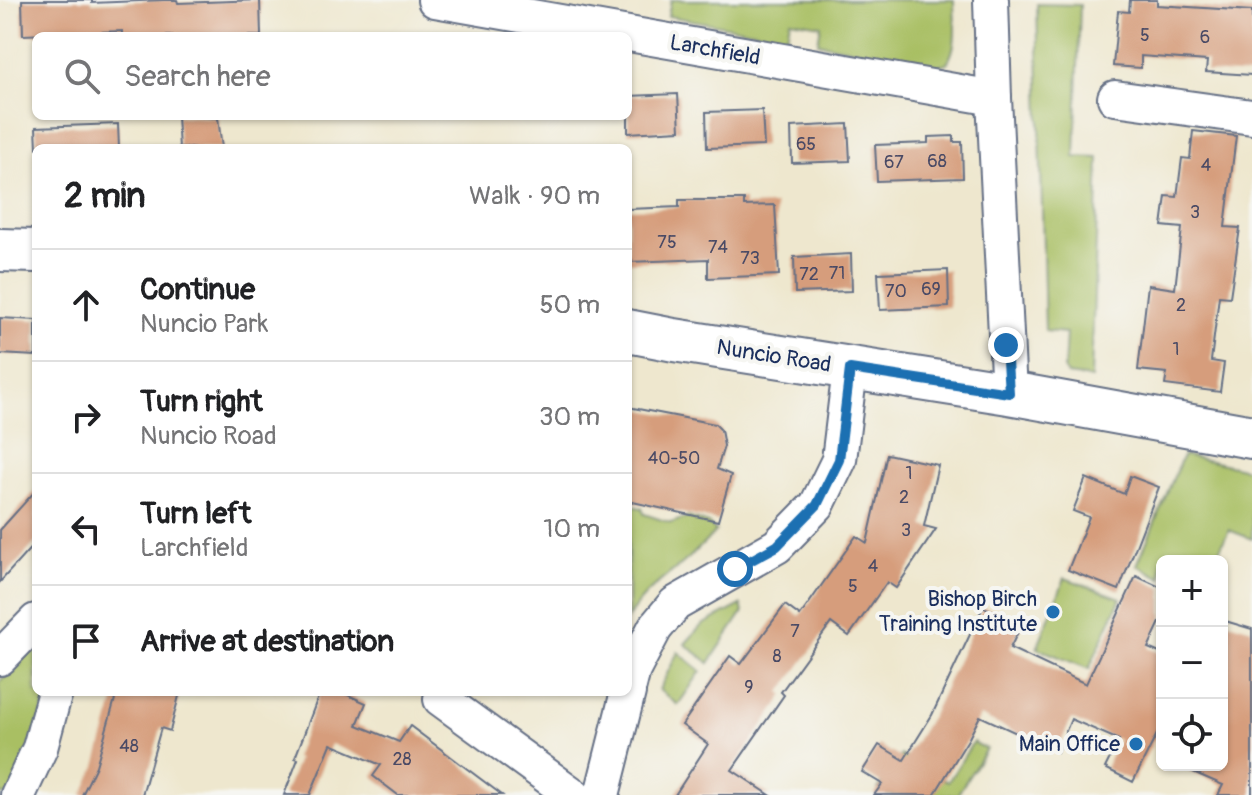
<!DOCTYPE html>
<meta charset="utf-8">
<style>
:root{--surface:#fff;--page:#f6f6f6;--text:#202124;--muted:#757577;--line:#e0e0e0}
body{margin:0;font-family:Pangolin,sans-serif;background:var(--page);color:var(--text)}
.controls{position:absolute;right:24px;bottom:24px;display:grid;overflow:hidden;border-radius:12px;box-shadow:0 2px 6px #0004}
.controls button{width:72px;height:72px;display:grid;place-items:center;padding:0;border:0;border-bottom:2px solid var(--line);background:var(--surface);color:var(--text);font:40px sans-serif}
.stop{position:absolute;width:24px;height:24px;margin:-18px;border:6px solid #1f6fb2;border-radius:50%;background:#fff}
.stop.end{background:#1f6fb2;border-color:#fff;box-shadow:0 2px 8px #0008}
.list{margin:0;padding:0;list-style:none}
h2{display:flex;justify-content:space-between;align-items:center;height:104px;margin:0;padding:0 32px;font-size:34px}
h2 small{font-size:26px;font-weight:400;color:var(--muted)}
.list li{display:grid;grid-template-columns:52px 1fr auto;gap:24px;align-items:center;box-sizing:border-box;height:112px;padding:0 32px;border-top:2px solid var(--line)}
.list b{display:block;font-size:30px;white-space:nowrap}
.list p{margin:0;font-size:26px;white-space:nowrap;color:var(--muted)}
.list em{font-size:26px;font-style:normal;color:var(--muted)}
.icon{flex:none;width:44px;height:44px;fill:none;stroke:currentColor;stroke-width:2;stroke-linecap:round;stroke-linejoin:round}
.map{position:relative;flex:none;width:1252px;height:795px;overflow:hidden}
.search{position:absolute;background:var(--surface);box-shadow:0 2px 6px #0004;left:32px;top:32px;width:600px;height:88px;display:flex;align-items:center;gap:20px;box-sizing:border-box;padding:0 28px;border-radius:12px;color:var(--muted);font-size:30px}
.panel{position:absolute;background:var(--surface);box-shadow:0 2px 6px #0004;left:32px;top:144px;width:600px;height:552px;border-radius:12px}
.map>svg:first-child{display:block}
</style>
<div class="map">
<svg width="1252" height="795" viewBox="0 0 1252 795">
<rect width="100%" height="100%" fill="#f6f6f2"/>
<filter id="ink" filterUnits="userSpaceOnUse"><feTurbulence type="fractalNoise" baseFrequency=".0125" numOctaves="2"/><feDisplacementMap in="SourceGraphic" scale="16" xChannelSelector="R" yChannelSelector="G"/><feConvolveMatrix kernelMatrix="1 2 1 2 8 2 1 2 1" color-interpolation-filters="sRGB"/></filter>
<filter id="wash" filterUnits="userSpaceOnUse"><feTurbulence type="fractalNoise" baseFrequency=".006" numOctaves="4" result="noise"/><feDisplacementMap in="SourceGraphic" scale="32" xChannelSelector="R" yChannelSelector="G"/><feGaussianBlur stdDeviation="1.8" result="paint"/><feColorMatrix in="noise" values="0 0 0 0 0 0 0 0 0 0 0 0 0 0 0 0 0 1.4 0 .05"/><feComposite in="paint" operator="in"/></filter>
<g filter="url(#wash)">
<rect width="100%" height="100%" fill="#eee7ce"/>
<g fill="#a9bf63" stroke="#627760" stroke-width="2">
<path d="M671,0h283c0,21 5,45 -7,63l-10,3 -119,-23 3,-18 -31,-5 -3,17 -119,-21z"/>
<polygon points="1037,4 1080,5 1075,157 1099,158 1091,378 1067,375 1064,369 1066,333 1045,331"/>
<polygon points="1183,455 1252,470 1252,539 1229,530 1214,561 1162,561 1162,578 1137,565"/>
<path d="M628,505l14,3 2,6 27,9 17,-6 21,7 7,7c-11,11 -21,22 -33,32 -20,16 -42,32 -55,55z"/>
<polygon points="1065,578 1121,598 1089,669 1037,648"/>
<polygon points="741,605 743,612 709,663 685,644 702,625"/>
<polygon points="36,644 36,692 50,692 11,795 0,795 0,681"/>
<polygon points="678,652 701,671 678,705 659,690"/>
<polygon points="973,742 986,749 957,795 887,795 878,789 901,755 948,782"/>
</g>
<g id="blocks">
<g fill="#d69d7b">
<polygon points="22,0 92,0 92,3 164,0 177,0 178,3 260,0 261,36 122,36 122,31 23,35"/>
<polygon points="1130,0 1157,0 1157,5 1252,11 1252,75 1206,72 1207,61 1141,56 1141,68 1113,66 1118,11 1129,12"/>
<polygon points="678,94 680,130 628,133 628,96"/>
<polygon points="762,110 764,146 707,148 706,112"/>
<polygon points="177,116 218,118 222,148 179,148"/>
<polygon points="118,124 119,148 37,148 36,127"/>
<polygon points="848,124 850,161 792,163 791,127"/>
<polygon points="1193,131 1236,136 1225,227 1240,228 1230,297 1219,296 1211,361 1224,363 1220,392 1165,385 1167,373 1138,370 1148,285 1175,289 1182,228 1162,226 1166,196 1177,197 1182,158 1190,159"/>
<polygon points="954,136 954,142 962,142 963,178 877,181 875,145 928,143 928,137"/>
<polygon points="679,200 744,200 744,206 775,205 779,275 708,278 708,259 628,262 628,209 679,207"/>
<polygon points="851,254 852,291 795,293 794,257"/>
<polygon points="948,270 949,307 880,310 878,273"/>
<polygon points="0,318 36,320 36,356 0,354"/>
<polygon points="628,407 715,424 721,430 724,446 717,469 731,475 718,521 628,501"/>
<polygon points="887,454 938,465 924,526 936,529 896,588 887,582 849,636 831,623 781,692 784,695 732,770 770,795 675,795 708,744 682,725 730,656 741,664 785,605 800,616 856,536 867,543"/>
<polygon points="1130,476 1159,487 1119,590 1068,570 1089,517 1073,511 1086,478 1124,494"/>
<polygon points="36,490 36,542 0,582 0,530"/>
<polygon points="1136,576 1162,588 1162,618 1148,648 1162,654 1162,724 1133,782 1105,768 1119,740 1071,719 1057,752 980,716 969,738 934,795 874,795 882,784 862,772 879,745 904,760 932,715 983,607 1023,622 1010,648 1086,684"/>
<polygon points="1222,620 1252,629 1252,795 1218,795 1223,785 1177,765 1222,765"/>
<polygon points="117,692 180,692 170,731 161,728 142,795 82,795 96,766"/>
<polygon points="320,692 341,692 366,703 357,725 399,742 410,726 502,795 398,795 373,776 381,765 331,744 310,795 284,795 298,759 295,758"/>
</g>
</g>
</g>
<g filter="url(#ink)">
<use href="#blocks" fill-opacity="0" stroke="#656f85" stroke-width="2"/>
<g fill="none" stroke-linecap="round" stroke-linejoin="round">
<g stroke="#656f85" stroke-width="38">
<g id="minor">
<polyline points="435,0 994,98"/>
<polyline points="991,0 994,98 1009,393"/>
<polyline points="1115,98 1252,117"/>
<polyline points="0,658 36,621"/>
<polyline points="628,690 633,670 655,628 675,604 777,546 817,505 839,460 850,369"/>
<polyline points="441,699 573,795"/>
<polyline points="18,795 40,748 55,692"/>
<polyline points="602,795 628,692"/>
</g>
</g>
<g stroke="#656f85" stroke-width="46">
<g id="tertiary">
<polyline points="0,250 36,251"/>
<polyline points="628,331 674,340 1009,393 1252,437"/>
</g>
</g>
<use href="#minor" stroke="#fff" stroke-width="34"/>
<use href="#tertiary" stroke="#fff" stroke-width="42"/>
</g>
</g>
<g fill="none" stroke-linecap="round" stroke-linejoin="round" filter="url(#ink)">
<polyline stroke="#1f6fb2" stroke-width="10" points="735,569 777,546 817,505 839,460 850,369 1009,393 1006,345"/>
</g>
<g fill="#1f6fb2" stroke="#f6f6f2" stroke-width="3">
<circle cx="1053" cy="612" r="8"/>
<circle cx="1136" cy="744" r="8"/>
</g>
<g text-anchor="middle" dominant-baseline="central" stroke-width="8" stroke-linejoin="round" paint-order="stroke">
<g font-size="18" fill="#4a4a65">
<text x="1145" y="35">5</text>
<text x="1205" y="37">6</text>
<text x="806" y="144">65</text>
<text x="937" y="161">68</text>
<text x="894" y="162">67</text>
<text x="1206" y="165">4</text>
<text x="1195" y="212">3</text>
<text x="667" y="242">75</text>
<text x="718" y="247">74</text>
<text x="750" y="258">73</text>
<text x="837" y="273">71</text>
<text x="809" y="274">72</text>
<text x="931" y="289">69</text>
<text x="896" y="291">70</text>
<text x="1181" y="305">2</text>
<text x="1176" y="349">1</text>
<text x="674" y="458">40-50</text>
<text x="909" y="473">1</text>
<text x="904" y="497">2</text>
<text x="906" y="530">3</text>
<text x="873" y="566">4</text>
<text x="853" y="586">5</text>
<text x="795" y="631">7</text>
<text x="777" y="656">8</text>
<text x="749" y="687">9</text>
<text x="129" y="746">48</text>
<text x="402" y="759">28</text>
</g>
<g font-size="22" fill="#1b2f5e" stroke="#f6f6f2">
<text transform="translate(715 50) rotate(10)">Larchfield</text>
<text transform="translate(774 356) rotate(9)">Nuncio Road</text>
</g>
<g font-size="22" fill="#1b2f5e" stroke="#f6f6f2" text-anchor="end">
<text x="1037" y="599">Bishop Birch<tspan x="1037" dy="25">Training Institute</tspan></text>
<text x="1120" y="744">Main Office</text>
</g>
</g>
</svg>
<div class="controls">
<button>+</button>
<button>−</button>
<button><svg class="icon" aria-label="locate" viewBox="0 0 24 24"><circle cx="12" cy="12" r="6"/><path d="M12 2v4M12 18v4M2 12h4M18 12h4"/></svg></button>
</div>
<div class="stop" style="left:735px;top:569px"></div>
<div class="stop end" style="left:1006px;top:345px"></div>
<div class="search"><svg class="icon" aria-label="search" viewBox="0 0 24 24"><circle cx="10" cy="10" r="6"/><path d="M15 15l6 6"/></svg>Search here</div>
<section class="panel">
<h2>2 min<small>Walk · 90 m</small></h2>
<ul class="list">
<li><svg class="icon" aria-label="ahead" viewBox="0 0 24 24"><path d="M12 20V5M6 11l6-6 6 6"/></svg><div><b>Continue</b><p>Nuncio Park</p></div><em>50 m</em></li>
<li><svg class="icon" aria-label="right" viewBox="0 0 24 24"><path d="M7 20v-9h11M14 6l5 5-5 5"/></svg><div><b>Turn right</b><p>Nuncio Road</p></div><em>30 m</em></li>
<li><svg class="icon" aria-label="left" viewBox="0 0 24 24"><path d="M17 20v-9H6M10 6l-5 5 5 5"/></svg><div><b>Turn left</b><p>Larchfield</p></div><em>10 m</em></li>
<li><svg class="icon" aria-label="arrive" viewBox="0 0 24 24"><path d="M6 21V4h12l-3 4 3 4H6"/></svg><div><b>Arrive at destination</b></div></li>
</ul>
</section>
</div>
